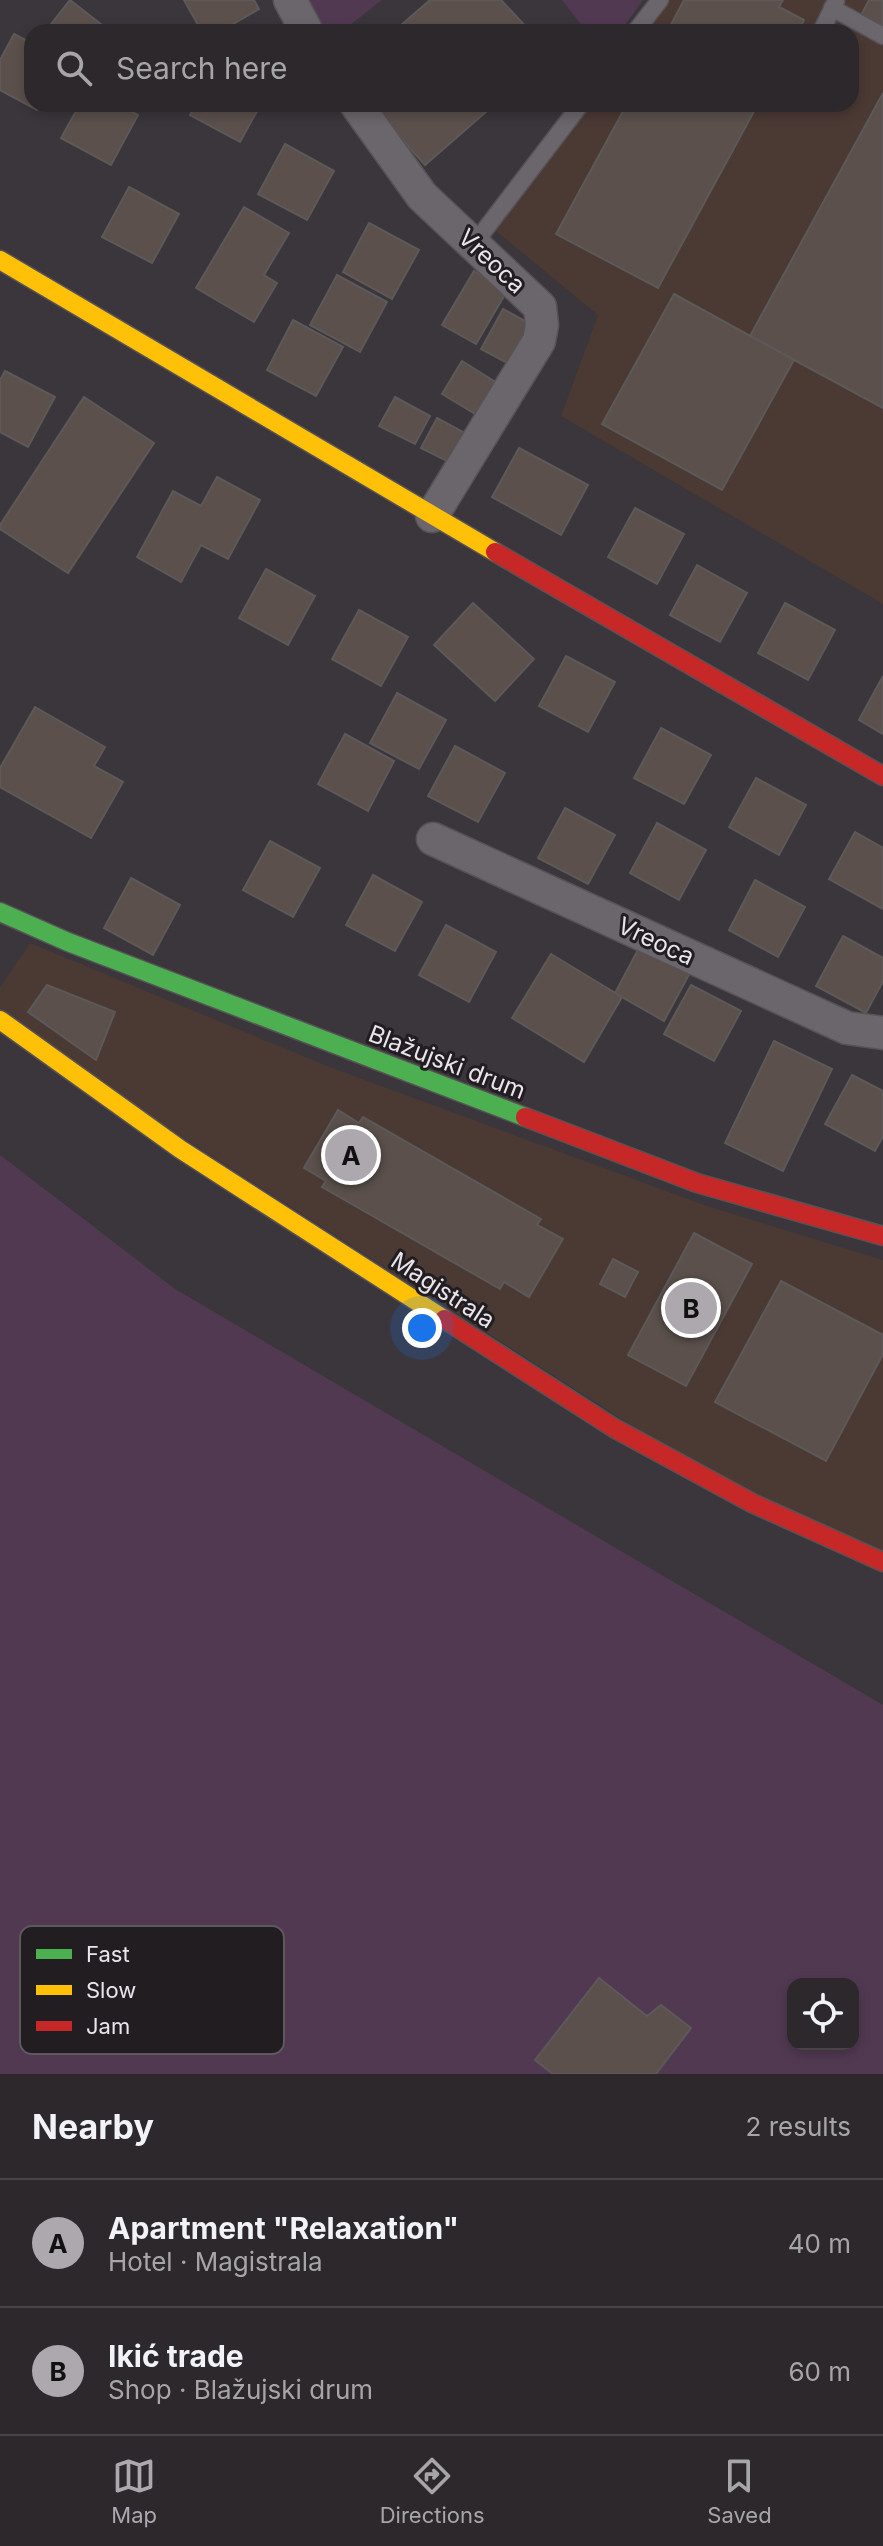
<!DOCTYPE html>
<meta charset="utf-8">
<style>
:root{--surface:#2c282c;--page:#343034;--text:#f1f3f6;--muted:#a6a6a9;--line:#484448;--accent:#ada8ad}
body{margin:0;font-family:Inter,sans-serif;background:var(--page);color:var(--text)}
.controls{position:absolute;right:24px;bottom:24px;display:grid;overflow:hidden;border-radius:16px;box-shadow:0 4px 12px #0003}
.controls button{width:72px;height:72px;display:grid;place-items:center;padding:0;border:0;border-bottom:2px solid var(--line);background:var(--surface);color:var(--text);font:40px sans-serif}
.you{position:absolute;left:422px;top:1328px;width:28px;height:28px;margin:-20px;border:6px solid #fff;border-radius:50%;background:#1a73e8;box-shadow:0 0 0 12px #1a73e833}
.badge{display:grid;place-items:center;width:52px;height:52px;border-radius:50%;background:var(--accent);color:#111;font-size:26px;font-weight:700}
.pin{position:absolute;translate:-50% -50%;border:4px solid #fff;box-shadow:0 2px 8px #0006}
.list{margin:0;padding:0;list-style:none}
h2{display:flex;justify-content:space-between;align-items:center;height:104px;margin:0;padding:0 32px;font-size:34px}
h2 small{font-size:26px;font-weight:400;color:var(--muted)}
.list li{display:grid;grid-template-columns:52px 1fr auto;gap:24px;align-items:center;box-sizing:border-box;height:128px;padding:0 32px;border-top:2px solid var(--line)}
.list b{display:block;font-size:30px;white-space:nowrap}
.list p{margin:0;font-size:26px;white-space:nowrap;color:var(--muted)}
.list em{font-size:26px;font-style:normal;color:var(--muted)}
.icon{flex:none;width:44px;height:44px;fill:none;stroke:currentColor;stroke-width:2;stroke-linecap:round;stroke-linejoin:round}
.map{position:relative;flex:none;width:883px;height:2074px;overflow:hidden}
.search{position:absolute;background:var(--surface);box-shadow:0 4px 12px #0003;left:24px;right:24px;top:24px;height:88px;display:flex;align-items:center;gap:20px;box-sizing:border-box;padding:0 28px;border-radius:24px;color:var(--muted);font-size:30px}
.sheet{height:360px;background:var(--surface)}
nav{display:flex;justify-content:space-around;align-items:center;box-sizing:border-box;height:112px;border-top:2px solid var(--line);background:var(--surface);font-size:22px;color:var(--muted)}
nav a{display:grid;justify-items:center;gap:4px}
nav .on{color:var(--accent)}
.map>svg:first-child{display:block}
</style>
<div class="map">
<svg width="883" height="2074" viewBox="0 0 883 2074">
<rect width="100%" height="100%" fill="#3b363b"/>
<g fill="#4b3934">
<polygon points="667,0 883,0 883,604 561,416 598,315 496,231 590,104 851,104 851,32 643,32"/>
<polygon points="30,943 327,1066 707,1206 883,1260 883,1562 752,1503 0,1020 0,987"/>
</g>
<g fill="#513952" fill-rule="evenodd">
<polygon points="290,0 382,0 341,32 312,32"/>
<polygon points="562,0 643,0 620,32 587,32"/>
<path d="M0,1155l175,134 708,416v369h-883zM793,1984h60v60h-60z"/>
</g>
<g fill="#5b504c" stroke="#5d5959" stroke-width="2">
<polygon points="70,0 102,25 96,32 53,32 48,28"/>
<polygon points="184,0 254,0 259,9 219,32 202,32"/>
<polygon points="430,0 501,0 531,32 393,32"/>
<polygon points="684,0 783,0 779,7 804,20 798,32 667,32"/>
<polygon points="869,0 883,0 883,35 858,21"/>
<polygon points="14,34 32,43 32,104 40,104 37,110 0,90 0,60"/>
<polygon points="883,93 883,408 750,336"/>
<polygon points="80,104 117,104 138,115 111,165 61,138"/>
<polygon points="196,104 261,104 240,142 190,115"/>
<polygon points="371,104 495,104 425,165"/>
<polygon points="627,104 758,104 658,288 556,234"/>
<polygon points="285,144 334,171 307,220 258,194"/>
<polygon points="129,187 179,214 152,263 102,237"/>
<polygon points="244,207 289,233 264,275 277,283 254,322 196,288"/>
<polygon points="369,223 419,250 392,299 343,272"/>
<polygon points="474,271 507,291 476,344 442,325"/>
<polygon points="337,275 387,302 360,352 310,325"/>
<polygon points="674,294 794,360 722,490 602,424"/>
<polygon points="503,309 534,326 513,366 481,349"/>
<polygon points="293,320 343,347 316,396 267,370"/>
<polygon points="462,361 505,388 485,420 442,394"/>
<polygon points="5,371 55,397 28,447 0,432 0,380"/>
<polygon points="84,397 154,443 68,573 0,529 0,525"/>
<polygon points="395,397 430,416 415,444 379,426"/>
<polygon points="437,418 472,437 457,466 421,448"/>
<polygon points="519,448 588,485 561,535 492,497"/>
<polygon points="217,477 260,500 228,559 201,545 181,582 137,557 173,491 201,506"/>
<polygon points="635,508 684,534 657,584 608,557"/>
<polygon points="697,565 747,593 720,642 670,615"/>
<polygon points="266,569 315,596 288,645 239,618"/>
<polygon points="473,603 534,659 495,701 434,645"/>
<polygon points="785,603 835,630 808,680 758,653"/>
<polygon points="359,610 408,637 381,686 332,659"/>
<polygon points="566,656 615,682 588,732 539,706"/>
<polygon points="883,676 883,734 859,720"/>
<polygon points="397,693 446,720 419,769 370,743"/>
<polygon points="35,707 105,747 94,766 123,782 91,838 0,787 0,768"/>
<polygon points="661,728 711,755 684,804 634,778"/>
<polygon points="345,734 394,761 368,811 318,784"/>
<polygon points="455,746 505,773 478,822 428,796"/>
<polygon points="756,778 806,805 779,855 729,827"/>
<polygon points="565,808 615,835 588,884 538,858"/>
<polygon points="657,823 706,850 679,900 630,873"/>
<polygon points="855,832 883,848 883,909 829,879"/>
<polygon points="270,841 320,868 293,917 243,890"/>
<polygon points="373,875 422,902 395,951 346,925"/>
<polygon points="131,878 180,905 153,955 104,928"/>
<polygon points="755,880 805,907 778,957 729,930"/>
<polygon points="446,925 496,952 469,1002 419,975"/>
<polygon points="843,936 883,958 883,981 866,1013 816,986"/>
<polygon points="641,944 691,971 664,1021 615,993"/>
<polygon points="551,954 622,997 584,1062 512,1018"/>
<polygon points="47,985 115,1012 96,1060 28,1012"/>
<polygon points="691,985 741,1011 714,1061 664,1034"/>
<polygon points="774,1041 832,1069 783,1171 725,1143"/>
<polygon points="852,1075 883,1091 883,1136 875,1151 825,1124"/>
<polygon points="338,1110 359,1123 363,1117 541,1219 537,1225 563,1239 529,1297 504,1282 500,1289 322,1187 326,1181 304,1168"/>
<polygon points="694,1233 752,1264 686,1386 628,1355"/>
<polygon points="613,1259 638,1272 625,1297 600,1284"/>
<polygon points="781,1281 883,1335 883,1354 826,1461 715,1402"/>
<polygon points="599,1978 647,2016 661,2005 691,2028 656,2074 553,2074 535,2060"/>
</g>
<g fill="none" stroke-linecap="round" stroke-linejoin="round">
<g stroke="#575257" stroke-width="19">
<g id="lane">
<polyline points="832,8 883,36"/>
<polyline points="635,32 660,0"/>
<polyline points="821,32 836,1"/>
<polyline points="474,244 581,104"/>
</g>
</g>
<g stroke="#575257" stroke-width="35">
<g id="street">
<polyline points="290,0 307,32"/>
<polyline points="356,104 422,196 540,307 542,325 539,341 432,516"/>
<polyline points="433,839 847,1028 883,1033"/>
</g>
</g>
<g stroke="#575257" stroke-width="21">
<polyline id="fast" points="0,912 68,942 525,1117"/>
</g>
<g stroke="#575257" stroke-width="21">
<g id="slow">
<polyline points="0,260 495,552"/>
<polyline points="0,1020 180,1149 444,1319"/>
</g>
</g>
<g stroke="#575257" stroke-width="21">
<g id="jam">
<polyline points="495,552 883,776"/>
<polyline points="525,1117 697,1183 883,1236"/>
<polyline points="444,1319 614,1428 752,1503 883,1562"/>
</g>
</g>
<use href="#lane" stroke="#6b666b" stroke-width="16"/>
<use href="#street" stroke="#6b666b" stroke-width="32"/>
<use href="#fast" stroke="#4caf50" stroke-width="18"/>
<use href="#slow" stroke="#ffc107" stroke-width="18"/>
<use href="#jam" stroke="#c62828" stroke-width="18"/>
</g>
<g text-anchor="middle" dominant-baseline="central" stroke-width="6" stroke-linejoin="round" paint-order="stroke">
<g font-size="24" fill="#eae5ea" stroke="#211d21">
<text transform="translate(492 261) rotate(43)">Vreoca</text>
<text transform="translate(656 941) rotate(25)">Vreoca</text>
<text transform="translate(447 1062) rotate(21)">Blažujski drum</text>
<text transform="translate(443 1290) rotate(33)">Magistrala</text>
</g>
</g>
<rect x="20" y="1926" width="264" height="128" rx="12" fill="#211d21" stroke="#5d595d" stroke-width="2"/>
<rect x="36" y="1949" width="36" height="10" fill="#4caf50"/>
<rect x="36" y="1985" width="36" height="10" fill="#ffc107"/>
<rect x="36" y="2021" width="36" height="10" fill="#c62828"/>
<g font-size="22" fill="#eae5ea">
<text x="86" y="1962">Fast</text>
<text x="86" y="1998">Slow</text>
<text x="86" y="2034">Jam</text>
</g>
</svg>
<div class="controls">
<button><svg class="icon" aria-label="locate" viewBox="0 0 24 24"><circle cx="12" cy="12" r="6"/><path d="M12 2v4M12 18v4M2 12h4M18 12h4"/></svg></button>
</div>
<div class="you"></div>
<div class="pin badge" style="left:351px;top:1155px">A</div>
<div class="pin badge" style="left:691px;top:1308px">B</div>
<div class="search"><svg class="icon" aria-label="search" viewBox="0 0 24 24"><circle cx="10" cy="10" r="6"/><path d="M15 15l6 6"/></svg>Search here</div>
</div>
<section class="sheet">
<h2>Nearby<small>2 results</small></h2>
<ul class="list">
<li><span class="badge">A</span><div><b>Apartment &quot;Relaxation&quot;</b><p>Hotel · Magistrala</p></div><em>40 m</em></li>
<li><span class="badge">B</span><div><b>Ikić trade</b><p>Shop · Blažujski drum</p></div><em>60 m</em></li>
</ul>
</section>
<nav>
<a class="on"><svg class="icon" aria-label="map" viewBox="0 0 24 24"><path d="M3 6l6-2 6 2 6-2v14l-6 2-6-2-6 2zM9 4v14M15 6v14"/></svg>Map</a>
<a><svg class="icon" aria-label="directions" viewBox="0 0 24 24"><path d="M12 3l9 9-9 9-9-9zM9 14v-3h6M13 9l2 2-2 2"/></svg>Directions</a>
<a><svg class="icon" aria-label="saved" viewBox="0 0 24 24"><path d="M7 4h10v16l-5-4-5 4z"/></svg>Saved</a>
</nav>
